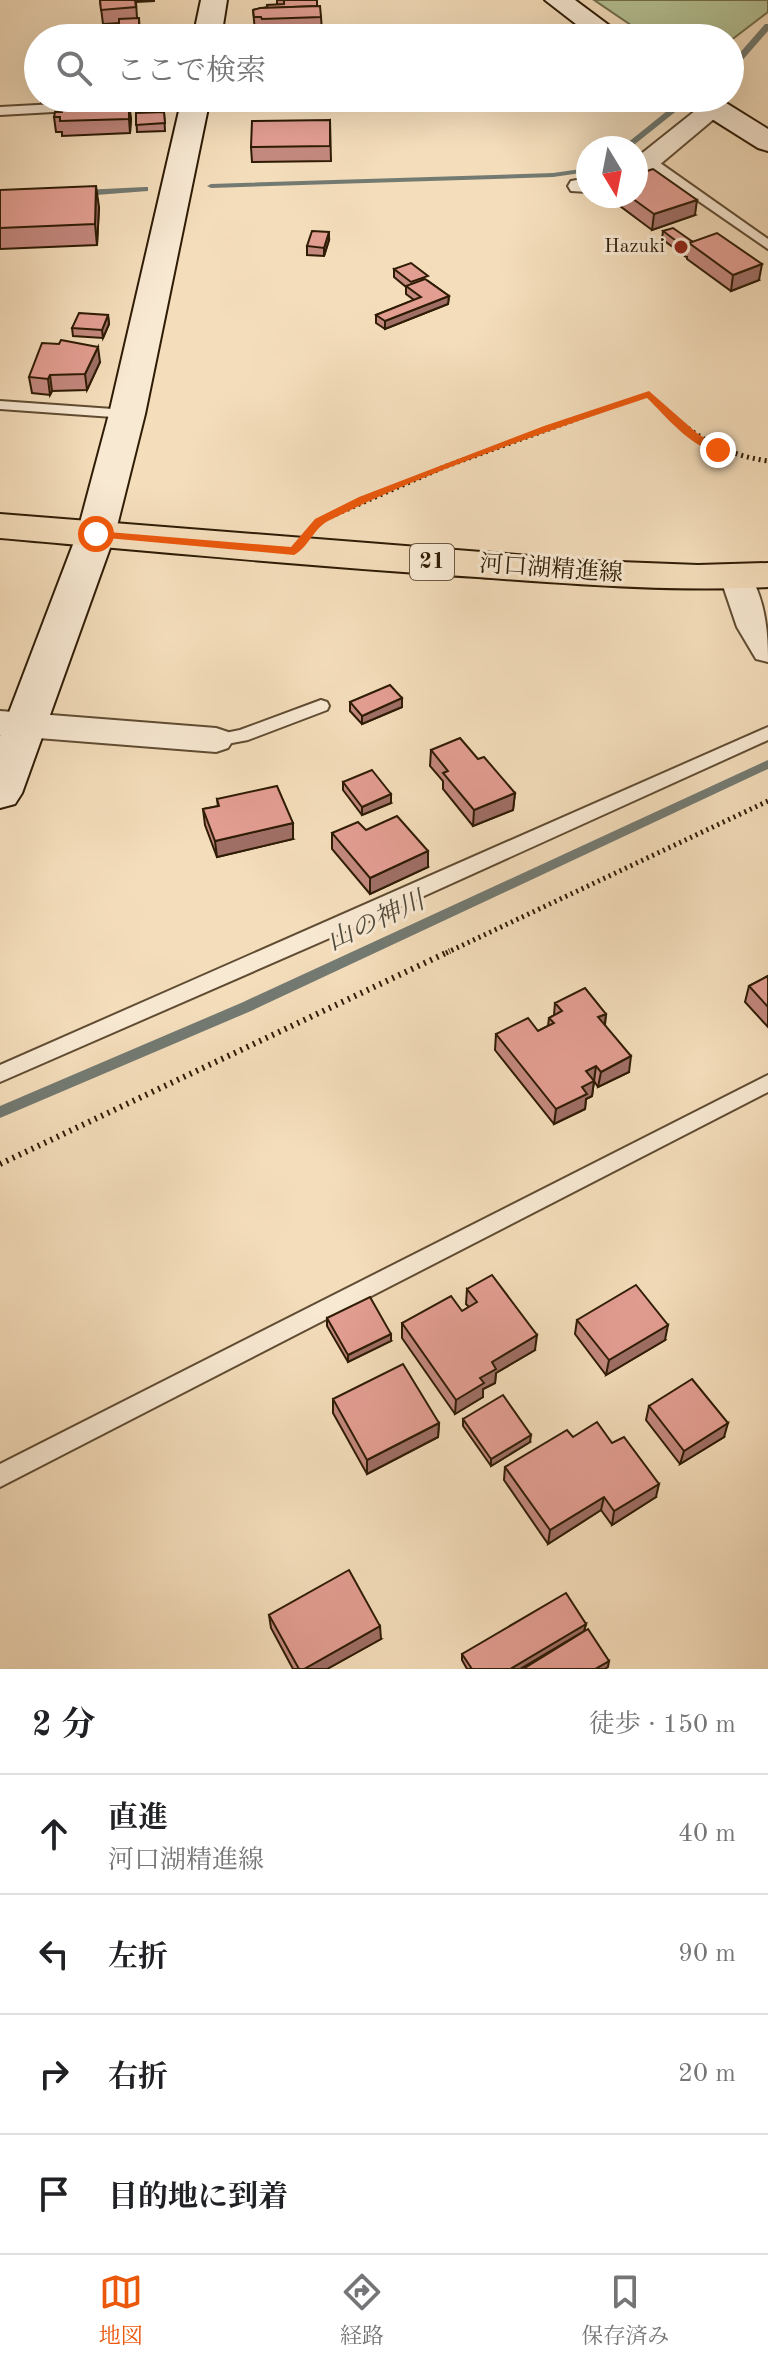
<!DOCTYPE html>
<html lang="ja">
<meta charset="utf-8">
<style>
:root{--surface:#fff;--page:#f2f2f2;--text:#202124;--muted:#757577;--line:#e0e0e0;--accent:#ea580c}
body{margin:0;font-family:"Old Standard TT","Noto Serif JP",serif;background:var(--page);color:var(--text)}
.compass{position:absolute;left:576px;top:136px;width:72px;height:72px;border-radius:50%;background:var(--surface);box-shadow:0 8px 32px #0002;rotate:170deg}
.stop{position:absolute;width:24px;height:24px;margin:-18px;border:6px solid #ea580c;border-radius:50%;background:#fff}
.stop.end{background:#ea580c;border-color:#fff;box-shadow:0 2px 8px #0008}
.list{margin:0;padding:0;list-style:none}
h2{display:flex;justify-content:space-between;align-items:center;height:104px;margin:0;padding:0 32px;font-size:34px}
h2 small{font-size:26px;font-weight:400;color:var(--muted)}
.list li{display:grid;grid-template-columns:52px 1fr auto;gap:24px;align-items:center;box-sizing:border-box;height:120px;padding:0 32px;border-top:2px solid var(--line)}
.list b{display:block;font-size:30px;white-space:nowrap}
.list p{margin:0;font-size:26px;white-space:nowrap;color:var(--muted)}
.list em{font-size:26px;font-style:normal;color:var(--muted)}
.icon{flex:none;width:44px;height:44px;fill:none;stroke:currentColor;stroke-width:2;stroke-linecap:round;stroke-linejoin:round}
.map{position:relative;flex:none;width:768px;height:1669px;overflow:hidden}
.search{position:absolute;background:var(--surface);box-shadow:0 8px 32px #0002;left:24px;right:24px;top:24px;height:88px;display:flex;align-items:center;gap:20px;box-sizing:border-box;padding:0 28px;border-radius:44px;color:var(--muted);font-size:30px}
.sheet{height:584px;background:var(--surface)}
nav{display:flex;justify-content:space-around;align-items:center;box-sizing:border-box;height:112px;border-top:2px solid var(--line);background:var(--surface);font-size:22px;color:var(--muted)}
nav a{display:grid;justify-items:center;gap:4px}
nav .on{color:var(--accent)}
.map>svg:first-child{display:block}
</style>
<div class="map">
<svg width="768" height="1669" viewBox="0 0 768 1669">
<rect width="100%" height="100%" fill="#f4ddbb"/>
<filter id="stains"><feTurbulence type="fractalNoise" baseFrequency=".0025" numOctaves="4"/><feColorMatrix values="0 0 0 0 .2 0 0 0 0 .09 0 0 0 0 .02 0 0 0 .5 -.17"/></filter>
<radialGradient id="worn" r=".72"><stop offset=".6" stop-color="#630" stop-opacity="0"/><stop offset="1" stop-color="#630" stop-opacity=".3"/></radialGradient>
<polygon fill="#b5c295" stroke="#726f4d" stroke-width="2" points="594,0 768,0 768,12 730,41 730,38 650,38"/>
<g fill="none" stroke-linecap="round" stroke-linejoin="round">
<g fill="#737a72" fill-rule="evenodd">
<polygon points="765,24 768,24 768,31 733,71 730,71 730,64"/>
<polygon points="672,107 679,109 630,148 621,148"/>
<polygon points="588,168 588,172 553,177 211,188 207,186 211,184 553,173"/>
<polygon points="145,187 148,187 148,191 83,196 79,193 83,190"/>
<polygon points="768,760 768,769 251,1011 0,1118 0,1106 241,1003"/>
</g>
<g stroke="#604c32" stroke-width="4">
<g id="lane">
<polygon points="168,98 201,100 195,104 0,115 0,107"/>
<polygon points="645,158 653,158 768,239 768,249 645,164"/>
<polygon points="0,401 127,410 134,414 127,418 0,409"/>
<polygon points="321,700 327,702 329,706 327,710 248,740 216,746 207,740 210,736 240,730"/>
<polygon points="768,727 768,740 371,920 0,1082 0,1065"/>
<polygon points="768,1075 768,1092 0,1487 0,1464"/>
</g>
</g>
<g stroke="#604c32" stroke-width="4">
<g id="street">
<polygon points="713,101 721,103 725,108 721,113 658,166 636,174 636,158 705,103"/>
<polygon points="588,178 588,192 571,191 568,186 571,181"/>
<path d="M736,567l11,3c18,28 21,60 21,92l-12,-3 -19,-32 -17,-50 5,-7z"/>
<polygon points="0,711 216,728 228,732 233,740 228,748 216,752 0,735"/>
</g>
</g>
<g stroke="#2f1c05" stroke-width="4">
<g id="secondary">
<polygon points="201,0 227,0 221,38 193,38"/>
<polygon points="545,0 575,0 626,38 594,38"/>
<polygon points="182,98 210,98 145,414 115,534 22,793 15,804 0,808 0,736 77,534 109,414"/>
<polygon points="684,98 718,98 768,129 768,151 758,148 688,104"/>
</g>
</g>
<g stroke="#2f1c05" stroke-width="4">
<path id="primary" d="M0,514l594,47 104,4 70,-2v24c-97,5 -194,-3 -291,-10 -159,-10 -318,-25 -477,-39z"/>
</g>
<polyline stroke="#2f1c05" stroke-width="3" stroke-dasharray="1 3" stroke-linecap="butt" points="598,411 649,394 667,411"/>
<g stroke="#2f1c05" stroke-width="5" stroke-dasharray="2 4" stroke-linecap="butt">
<path d="M665,409c31,29 61,46 103,52"/>
<polyline points="325,519 444,467 604,409"/>
<polyline points="446,953 768,801"/>
</g>
<polyline stroke="#2f1c05" stroke-width="6" stroke-dasharray="2 5" stroke-linecap="butt" points="0,1164 450,951"/>
<use href="#lane" fill="#f8e9d3" fill-rule="evenodd"/>
<use href="#street" fill="#f8e9d3" fill-rule="evenodd"/>
<use href="#secondary" fill="#f8e9d3" fill-rule="evenodd"/>
<use href="#primary" fill="#f4ddbb" fill-rule="evenodd"/>
</g>
<g fill="#c3887e" stroke="#2f1c05" stroke-width="2">
<polygon points="100,0 154,0 154,1 136,2 137,18 139,18 140,36 120,37 119,23 103,24"/>
<polygon points="277,0 317,0 317,6 321,17 322,31 262,34 262,31 255,31 253,10 277,5"/>
<polygon points="41,98 129,98 86,100 104,102 131,118 130,133 62,136 62,132 56,132 54,117 62,112 63,101 41,102"/>
<polygon points="164,112 165,131 137,132 136,113"/>
<polygon points="330,120 331,161 252,162 251,147"/>
<polygon points="0,190 99,207 97,245 0,249"/>
<polygon points="614,196 636,196 695,215 652,230 620,206 621,201"/>
<polygon points="663,231 693,242 759,280 731,291 687,259 687,257 686,257 662,239"/>
<polygon points="329,240 324,256 307,255 307,246"/>
<polygon points="394,269 428,281 449,296 448,304 385,329 376,323 376,315 414,300 406,294 406,287 394,277"/>
<polygon points="108,315 109,324 103,338 73,336 72,328"/>
<polygon points="59,344 100,362 87,390 52,391 50,395 32,393 29,377"/>
<polygon points="350,702 402,707 362,724 350,711"/>
<polygon points="431,750 478,759 515,793 513,810 473,826 443,789 443,781 430,766"/>
<polygon points="343,782 391,803 362,815 343,790"/>
<polygon points="217,799 293,839 217,857 205,825 203,809 218,806"/>
<polygon points="366,830 428,867 370,894 332,849 332,833"/>
<polygon points="768,976 768,1027 745,1002 749,986"/>
<polygon points="555,1003 606,1014 605,1025 629,1072 598,1087 594,1081 592,1096 586,1099 585,1109 554,1124 495,1050 496,1034 538,1031 548,1026 549,1018 554,1015"/>
<polygon points="467,1289 535,1350 496,1373 495,1383 483,1389 483,1397 455,1414 402,1338 402,1323 462,1311 469,1307 466,1304"/>
<polygon points="327,1318 391,1341 348,1362 327,1326"/>
<polygon points="577,1320 665,1340 606,1375 575,1334"/>
<polygon points="333,1399 439,1423 438,1437 367,1474 333,1413"/>
<polygon points="649,1406 724,1437 680,1464 646,1420"/>
<polygon points="463,1419 530,1442 491,1466 463,1426"/>
<polygon points="573,1437 656,1497 612,1525 601,1510 548,1544 504,1480 505,1467"/>
<polygon points="269,1615 381,1639 327,1669 293,1669 271,1628"/>
<polygon points="586,1624 584,1631 520,1669 467,1669 462,1660 462,1654"/>
</g>
<g fill="#9f6f66" stroke="#2f1c05" stroke-width="2">
<polygon points="129,104 131,118 130,133 129,119"/>
<polygon points="96,186 99,207 97,245 95,224"/>
<polygon points="697,200 695,215 652,230 654,214"/>
<polygon points="329,232 329,240 324,256 324,248"/>
<polygon points="762,264 759,280 731,291 733,275"/>
<polygon points="449,296 448,304 385,329 385,321"/>
<polygon points="108,315 109,324 103,338 102,330"/>
<polygon points="98,347 100,362 87,390 85,374"/>
<polygon points="50,375 52,391 50,395 48,379"/>
<polygon points="402,698 402,707 362,724 362,716"/>
<polygon points="515,793 513,810 473,826 474,810"/>
<polygon points="391,794 391,803 362,815 362,807"/>
<polygon points="293,823 293,839 217,857 215,841"/>
<polygon points="428,851 428,867 370,894 370,878"/>
<polygon points="606,1014 604,1029 598,1017"/>
<polygon points="631,1056 629,1072 598,1087 601,1072"/>
<polygon points="596,1066 592,1096 586,1099 585,1109 554,1124 556,1109 586,1071"/>
<polygon points="668,1325 665,1340 606,1375 609,1360"/>
<polygon points="391,1334 391,1341 348,1362 348,1355"/>
<polygon points="537,1335 535,1350 496,1373 495,1383 483,1389 483,1397 455,1414 456,1400 480,1378 492,1362"/>
<polygon points="439,1423 438,1437 367,1474 367,1460"/>
<polygon points="728,1423 724,1437 680,1464 684,1451"/>
<polygon points="531,1435 530,1442 491,1466 491,1459"/>
<polygon points="659,1484 656,1497 612,1525 614,1511"/>
<polygon points="604,1497 601,1510 548,1544 550,1530"/>
<polygon points="586,1624 584,1631 520,1669 510,1669"/>
<polygon points="380,1626 381,1639 327,1669 304,1669"/>
<polygon points="609,1661 608,1667 605,1669 595,1669"/>
</g>
<g fill="#e39e92" stroke="#2f1c05" stroke-width="2">
<polygon points="100,0 135,0 136,7 101,10"/>
<polygon points="284,0 317,0 317,6 268,8 267,5 284,4"/>
<polygon points="320,6 321,17 262,19 261,17 254,17 253,10 260,8"/>
<polygon points="139,18 139,28 119,29 119,19"/>
<polygon points="104,99 104,102 113,104 129,104 129,119 60,121 60,117 54,117 55,112 62,112 63,101"/>
<polygon points="164,112 165,123 136,125 136,113"/>
<polygon points="330,120 330,146 251,147 252,121"/>
<polygon points="653,169 697,200 654,214 629,196 636,196 636,171 638,170 642,173"/>
<polygon points="96,186 95,224 0,228 0,190"/>
<polygon points="673,228 693,242 689,243 688,249 687,249 663,231"/>
<polygon points="312,231 329,232 324,248 307,246"/>
<polygon points="717,233 762,264 733,275 689,243"/>
<polygon points="411,263 428,276 411,282 394,269"/>
<polygon points="425,279 449,296 385,321 376,315 421,297 406,286"/>
<polygon points="79,313 108,315 102,330 72,328"/>
<polygon points="61,340 98,347 85,374 50,375 48,379 29,377 42,343 59,344"/>
<polygon points="390,685 402,698 362,716 350,702"/>
<polygon points="460,738 478,759 484,757 515,793 474,810 443,773 448,771 431,750"/>
<polygon points="372,770 391,794 362,807 343,782"/>
<polygon points="277,786 293,823 215,841 203,809 219,806 217,799"/>
<polygon points="397,816 428,851 370,878 332,833 358,822 366,830"/>
<polygon points="768,976 768,1007 749,986"/>
<polygon points="585,988 606,1014 598,1017 631,1056 601,1072 596,1066 586,1071 594,1081 582,1087 587,1094 556,1109 496,1034 528,1018 538,1031 554,1023 549,1018 562,1011 555,1003"/>
<polygon points="492,1275 537,1335 492,1362 496,1369 480,1378 484,1383 456,1400 402,1323 451,1296 462,1311 477,1302 467,1289"/>
<polygon points="636,1285 668,1325 609,1360 577,1320"/>
<polygon points="370,1297 391,1334 348,1355 327,1318"/>
<polygon points="403,1364 439,1423 367,1460 333,1399"/>
<polygon points="692,1379 728,1423 684,1451 649,1406"/>
<polygon points="503,1395 531,1435 491,1459 463,1419"/>
<polygon points="597,1422 612,1443 624,1437 659,1484 614,1511 604,1497 550,1530 505,1467 567,1430 573,1437"/>
<polygon points="349,1570 380,1626 304,1669 299,1669 269,1615"/>
<polygon points="566,1593 586,1624 510,1669 472,1669 462,1654"/>
<polygon points="588,1629 609,1661 595,1669 523,1669"/>
</g>
<path fill="#ea580c" d="M649,391l49,43 24,14v4c-27,1 -56,-36 -75,-54 -107,36 -218,72 -319,123 -14,7 -20,27 -34,34l-198,-18 -5,-3 5,-3 195,16 24,-28 44,-22 185,-71z"/>
<circle fill="#8f2418" stroke="#f8e9d3" stroke-width="3" cx="681" cy="247" r="8"/>
<g text-anchor="middle" dominant-baseline="central" stroke-width="6" stroke-linejoin="round" paint-order="stroke">
<g font-size="20" fill="#2f1c05" stroke="#f8e9d3" text-anchor="end">
<text x="665" y="247">Hazuki</text>
</g>
<rect fill="#f8e9d3" stroke="#6b5a43" stroke-width="2" x="410" y="544" width="44" height="36" rx="6"/>
<g font-size="22" font-weight="bold" fill="#2f1c05">
<text x="432" y="562">21</text>
</g>
<g font-size="24" fill="#2f1c05" stroke="#f8e9d3">
<text transform="translate(551 570) rotate(4)">河口湖精進線</text>
</g>
<g font-size="26" font-style="italic" fill="#514b3b" stroke="#f8e9d3">
<text transform="translate(376 922) rotate(-25)">山の神川</text>
</g>
</g>
<rect width="100%" height="100%" filter="url(#stains)"/>
<rect width="100%" height="100%" fill="url(#worn)"/>
</svg>
<svg class="compass" viewBox="-18 -18 36 36"><path d="M0-13l5 13h-10z" fill="#e53935"/><path d="M0 13l5-13h-10z" fill="#757577"/></svg>
<div class="stop" style="left:96px;top:534px"></div>
<div class="stop end" style="left:718px;top:450px"></div>
<div class="search"><svg class="icon" aria-label="search" viewBox="0 0 24 24"><circle cx="10" cy="10" r="6"/><path d="M15 15l6 6"/></svg>ここで検索</div>
</div>
<section class="sheet">
<h2>2 分<small>徒歩 · 150 m</small></h2>
<ul class="list">
<li><svg class="icon" aria-label="ahead" viewBox="0 0 24 24"><path d="M12 20V5M6 11l6-6 6 6"/></svg><div><b>直進</b><p>河口湖精進線</p></div><em>40 m</em></li>
<li><svg class="icon" aria-label="left" viewBox="0 0 24 24"><path d="M17 20v-9H6M10 6l-5 5 5 5"/></svg><div><b>左折</b></div><em>90 m</em></li>
<li><svg class="icon" aria-label="right" viewBox="0 0 24 24"><path d="M7 20v-9h11M14 6l5 5-5 5"/></svg><div><b>右折</b></div><em>20 m</em></li>
<li><svg class="icon" aria-label="arrive" viewBox="0 0 24 24"><path d="M6 21V4h12l-3 4 3 4H6"/></svg><div><b>目的地に到着</b></div></li>
</ul>
</section>
<nav>
<a class="on"><svg class="icon" aria-label="map" viewBox="0 0 24 24"><path d="M3 6l6-2 6 2 6-2v14l-6 2-6-2-6 2zM9 4v14M15 6v14"/></svg>地図</a>
<a><svg class="icon" aria-label="directions" viewBox="0 0 24 24"><path d="M12 3l9 9-9 9-9-9zM9 14v-3h6M13 9l2 2-2 2"/></svg>経路</a>
<a><svg class="icon" aria-label="saved" viewBox="0 0 24 24"><path d="M7 4h10v16l-5-4-5 4z"/></svg>保存済み</a>
</nav>
